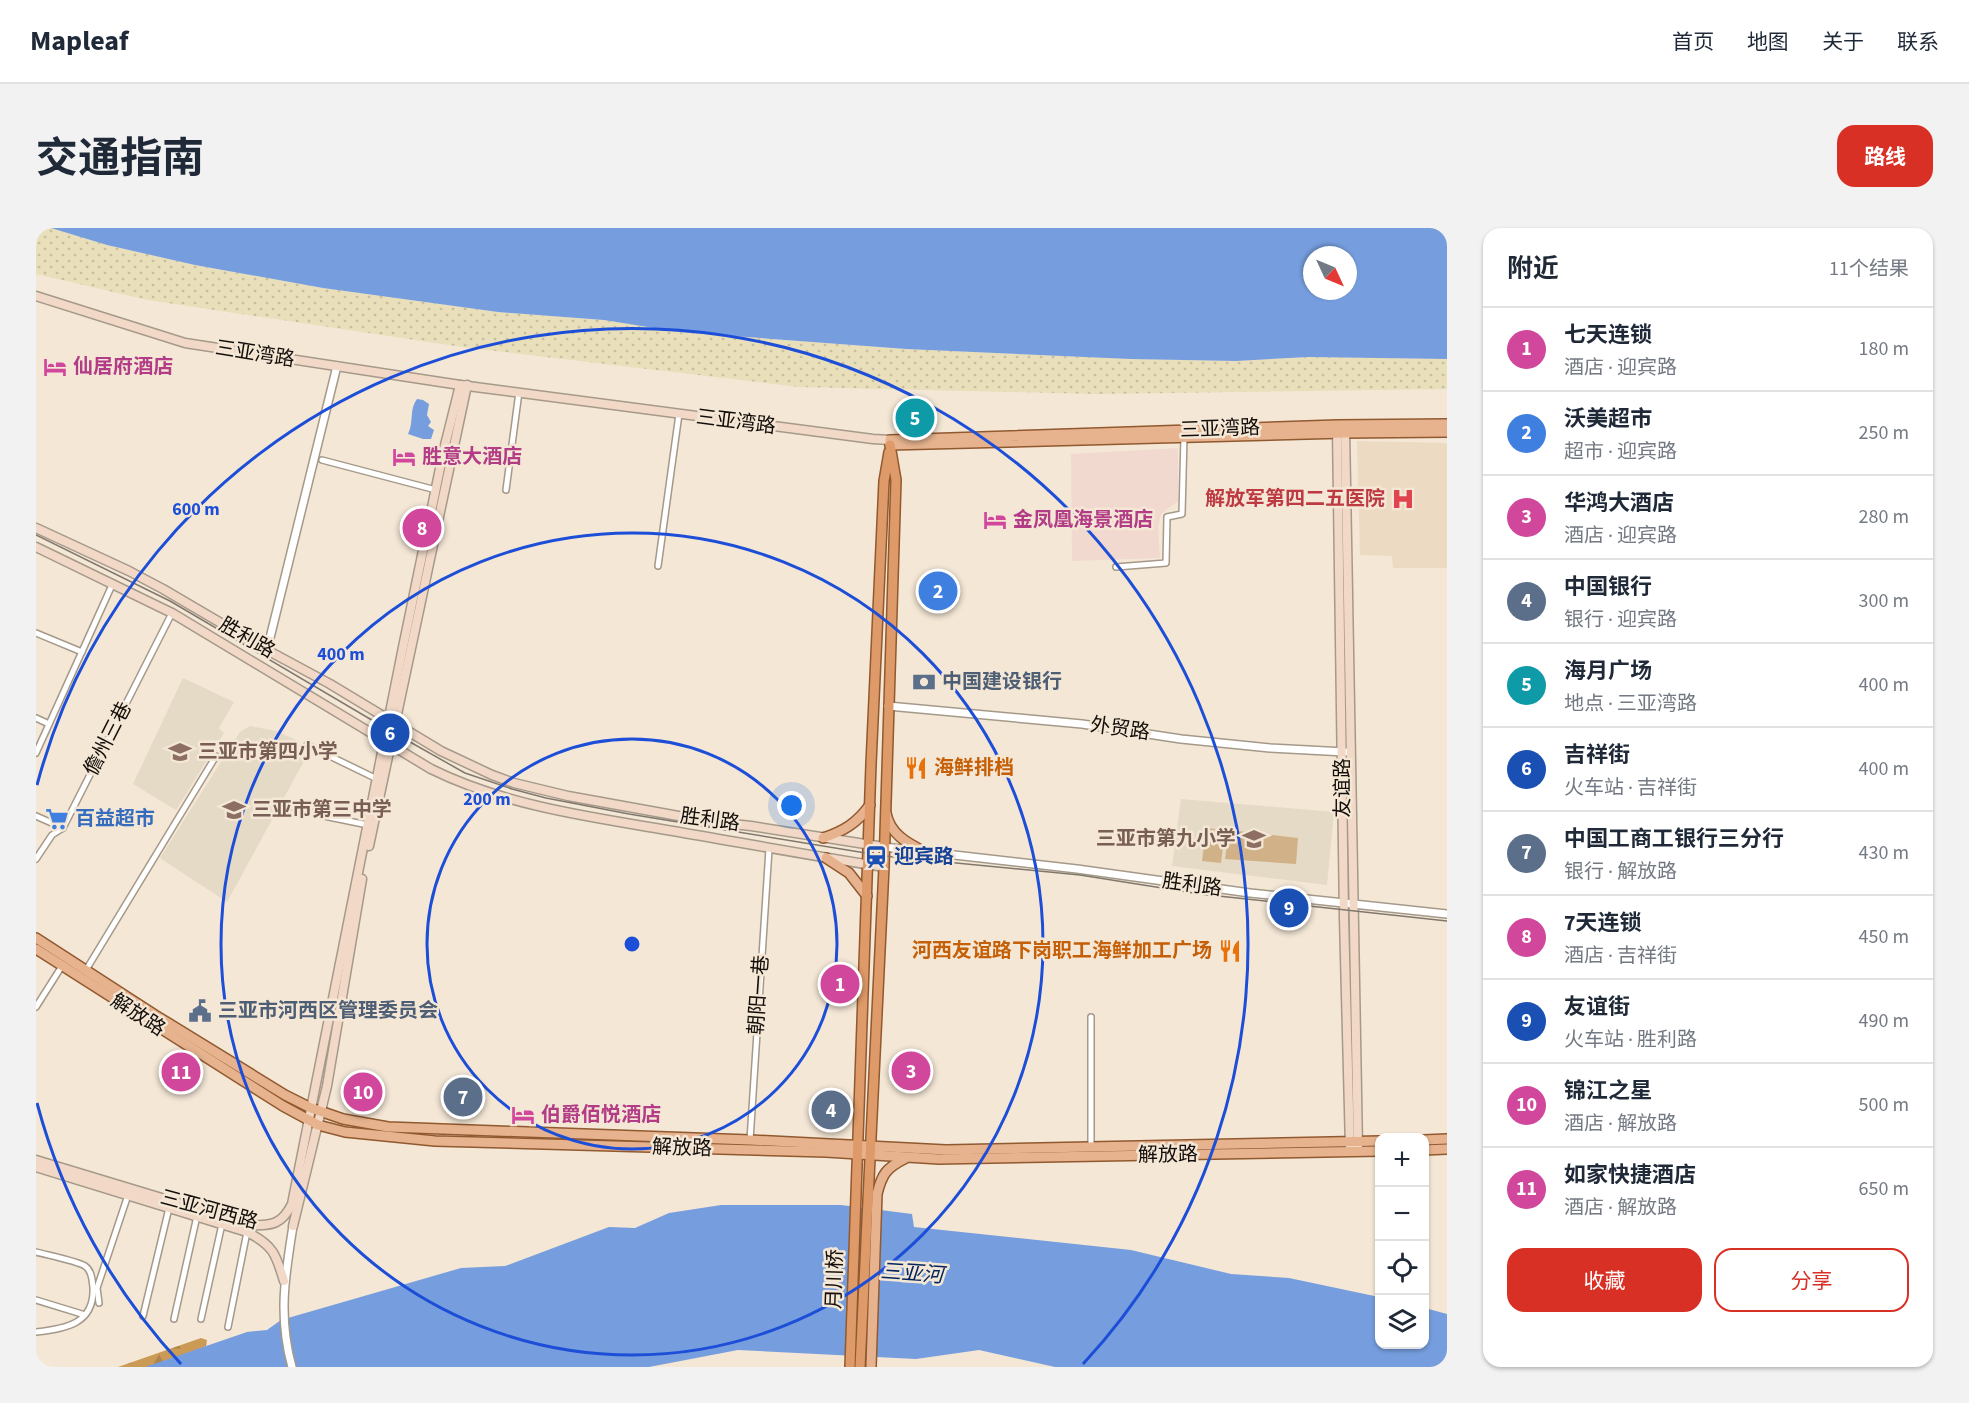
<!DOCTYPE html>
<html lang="zh">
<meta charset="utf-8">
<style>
:root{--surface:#fff;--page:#f2f2f3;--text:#1f2937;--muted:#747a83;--line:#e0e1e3;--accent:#d93025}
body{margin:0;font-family:"Source Sans 3","Noto Sans SC",sans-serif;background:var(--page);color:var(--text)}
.controls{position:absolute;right:18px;bottom:18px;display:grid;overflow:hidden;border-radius:12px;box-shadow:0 2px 4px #0004}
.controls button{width:54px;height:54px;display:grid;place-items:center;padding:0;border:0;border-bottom:2px solid var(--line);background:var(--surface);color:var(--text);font:30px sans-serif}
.compass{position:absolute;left:1267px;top:18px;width:54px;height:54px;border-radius:50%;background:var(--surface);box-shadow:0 2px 4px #0004;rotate:134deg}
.you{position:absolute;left:756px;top:578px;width:21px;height:21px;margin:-15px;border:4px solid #fff;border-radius:50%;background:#1a73e8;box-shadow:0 0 0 9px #1a73e833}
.badge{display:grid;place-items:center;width:39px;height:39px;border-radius:50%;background:var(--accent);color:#fff;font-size:20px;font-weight:700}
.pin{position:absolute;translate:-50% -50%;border:3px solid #fff;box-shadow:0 2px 6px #0006}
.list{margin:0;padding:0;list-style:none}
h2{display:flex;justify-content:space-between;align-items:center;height:78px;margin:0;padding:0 24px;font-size:26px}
h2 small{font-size:20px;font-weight:400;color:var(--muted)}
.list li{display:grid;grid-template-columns:39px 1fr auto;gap:18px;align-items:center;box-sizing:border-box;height:84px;padding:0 24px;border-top:2px solid var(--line)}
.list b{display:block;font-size:22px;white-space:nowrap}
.list p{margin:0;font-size:20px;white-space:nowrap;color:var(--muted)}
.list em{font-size:20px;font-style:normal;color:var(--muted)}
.actions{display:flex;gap:12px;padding:18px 24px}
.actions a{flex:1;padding:14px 0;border:2px solid var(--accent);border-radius:18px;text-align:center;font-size:21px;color:var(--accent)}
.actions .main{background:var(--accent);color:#fff}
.icon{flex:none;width:33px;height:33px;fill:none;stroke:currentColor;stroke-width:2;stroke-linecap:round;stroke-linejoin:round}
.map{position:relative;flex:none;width:1411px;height:1139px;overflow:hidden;border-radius:18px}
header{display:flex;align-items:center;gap:36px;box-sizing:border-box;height:84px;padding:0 30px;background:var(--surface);border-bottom:2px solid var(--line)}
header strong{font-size:28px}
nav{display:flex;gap:33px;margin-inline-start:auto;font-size:21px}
.intro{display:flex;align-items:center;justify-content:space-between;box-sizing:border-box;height:144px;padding:0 36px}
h1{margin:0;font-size:42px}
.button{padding:15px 27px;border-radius:18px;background:var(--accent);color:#fff;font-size:21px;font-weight:700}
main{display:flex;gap:36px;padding:0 36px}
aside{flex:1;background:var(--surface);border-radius:18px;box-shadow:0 2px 4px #0004}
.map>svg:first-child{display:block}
</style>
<header>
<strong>Mapleaf</strong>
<nav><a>首页</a><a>地图</a><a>关于</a><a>联系</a></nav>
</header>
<div class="intro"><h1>交通指南</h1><a class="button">路线</a></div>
<main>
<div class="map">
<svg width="1411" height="1139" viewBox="0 0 1411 1139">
<defs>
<pattern id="forest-firs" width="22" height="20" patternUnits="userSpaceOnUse" patternTransform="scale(1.5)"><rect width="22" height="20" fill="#cb9b56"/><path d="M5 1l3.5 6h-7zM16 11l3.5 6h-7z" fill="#ad844a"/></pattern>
<pattern id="sand-dots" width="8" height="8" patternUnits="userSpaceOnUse" patternTransform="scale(1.5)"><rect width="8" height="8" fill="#e9dfba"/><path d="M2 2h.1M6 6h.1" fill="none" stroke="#c7be9f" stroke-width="1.8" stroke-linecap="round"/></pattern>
</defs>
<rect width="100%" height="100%" fill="#f4e7d6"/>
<polygon fill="#f1d9cf" points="1142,220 1142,273 1125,286 1122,299 1124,330 1036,333 1035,226"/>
<g fill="#e5dac5">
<polygon points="147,450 198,474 183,500 188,505 140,582 97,556"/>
<polygon points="214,498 240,503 256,510 261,513 270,525 267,535 191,674 124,630 204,504"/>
<polygon points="1145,571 1298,584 1291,657 1136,638"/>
</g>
<polygon fill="#ecdac2" points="1321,213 1411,215 1411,340 1357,340 1356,328 1324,327"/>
<polygon fill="url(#forest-firs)" points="165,1110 171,1112 170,1118 123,1139 82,1139"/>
<polygon fill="url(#sand-dots)" points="0,0 15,0 71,17 159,37 287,60 462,84 568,92 643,104 870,121 1094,131 1200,133 1272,129 1411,131 1411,161 1061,166 763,159 426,119 112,72 0,46"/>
<g fill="#d1b187">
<polygon points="1170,600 1189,602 1185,635 1166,633"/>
<polygon points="1193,602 1262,610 1260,636 1189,631"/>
</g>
<g fill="#769ede" fill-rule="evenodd">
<path d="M15,0h1396v131l-139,-2 -72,4 -106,-2 -224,-10 -227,-17 -75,-12 -106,-8 -175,-24 -128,-23 -88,-20zM1276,27h36v36h-36z"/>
<path d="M381,171l6,1 6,4 -2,11 4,7 -3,4 6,4 -3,9h-8l-15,-5c6,-12 1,-25 9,-35z"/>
<polygon points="685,977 805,977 876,986 878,999 1095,1022 1195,1046 1253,1050 1343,1069 1344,1116 1388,1116 1389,1080 1411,1086 1411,1139 1019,1139 943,1122 880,1131 702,1122 613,1139 109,1139 211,1104 231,1102 245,1092 425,1040 469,1038 573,999 599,1000 633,985"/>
</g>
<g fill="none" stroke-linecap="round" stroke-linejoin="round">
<g stroke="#a59989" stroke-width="8">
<g id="minor">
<polyline points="286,232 400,262"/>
<polyline points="470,262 483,164"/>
<polyline points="622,338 643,186"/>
<polyline points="1080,339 1130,335 1131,289 1146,286 1148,209"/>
<polyline points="0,405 46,424"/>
<polyline points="0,490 13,496"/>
<polyline points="271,517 341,551"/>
<polyline points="0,525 77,355"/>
<polyline points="250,577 288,588 332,597"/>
<polyline points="0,588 27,600"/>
<polyline points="0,631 16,607 27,600 136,385"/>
<polyline points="50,742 180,528"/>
<polyline points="0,779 26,738"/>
<polyline points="1055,789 1055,919"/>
<polyline points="714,912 733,621"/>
<path d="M0,1024c11,3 41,9 49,14 7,5 7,14 8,21 2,37 -28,42 -57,45"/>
<polyline points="0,1072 49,1087"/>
<polyline points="63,1075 61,1060 92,967"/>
<polyline points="107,1088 133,980"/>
<polyline points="138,1091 161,988"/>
<polyline points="165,1091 186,996"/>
<polyline points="192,1099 211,1004"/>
</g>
</g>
<g stroke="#a59989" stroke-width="10">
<g id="tertiary">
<polyline points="231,422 301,138"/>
<polyline points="852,478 1046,496 1145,511 1234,520 1309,524"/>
<polyline points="848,619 1041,641 1214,665 1411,686"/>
<path d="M256,1139c-14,-50 -7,-91 1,-141"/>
</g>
</g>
<g stroke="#a59989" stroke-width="11">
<g id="secondary">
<polyline points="0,68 149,115 424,157 837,211 854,212"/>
<polyline points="1301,201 1308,690 1314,920"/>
<polyline points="1309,201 1322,920"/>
<polyline points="0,300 93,343 127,361 231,422 294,456 405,523 456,547 478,555 532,568 670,593 715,598 848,619"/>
<path d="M0,319l136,66 259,156c75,37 159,48 242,62 70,12 140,25 211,36"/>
<polyline points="333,618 431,157"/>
<path d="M0,932l215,65c21,1 31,-1 41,-21l111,-557 41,-198 16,-64"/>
<path d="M0,939l211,65c26,13 29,22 37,49"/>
<polyline points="257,998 291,858 326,651"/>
</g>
</g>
<g stroke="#91592f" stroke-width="12">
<g id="primary">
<polyline points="1411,196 1301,197 854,212 854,217 1309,205 1411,204"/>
<path d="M850,585c4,21 21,30 39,39"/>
<path d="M787,610c21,-7 34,-15 47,-33"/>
<polyline points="790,630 813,645 831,668"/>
<polyline points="0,710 119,787 249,867 275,880 307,891 352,899 714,912 910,922 1344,913"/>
<polyline points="0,721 247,878 282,897 309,904 399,913 790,924 903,931 1344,923"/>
<polyline points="1388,912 1411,911"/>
<polyline points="1388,922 1411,921"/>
<path d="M835,1139l6,-173c5,-20 9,-26 29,-36"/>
</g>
</g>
<g stroke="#91592f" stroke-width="12">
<g id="trunk">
<polyline points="814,1139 835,536 848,253 853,224"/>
<polyline points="824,1139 848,639 860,252 854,217"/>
</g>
</g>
<use href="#minor" stroke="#fff" stroke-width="5"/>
<use href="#tertiary" stroke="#fff" stroke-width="7"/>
<use href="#secondary" stroke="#f2d9c7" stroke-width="8"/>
<use href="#primary" stroke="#e6b38e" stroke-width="9"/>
<use href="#trunk" stroke="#de9a68" stroke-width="9"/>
<polyline stroke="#80776d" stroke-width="1.5" points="0,307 134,373 351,501 429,545 476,561 510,570 593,586 848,628 1044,647 1164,666 1411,693"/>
</g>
<g fill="none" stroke="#1d4ed8" stroke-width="3">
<circle cx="596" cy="716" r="205"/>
<circle cx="596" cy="716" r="411"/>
<path d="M145 1136A616 616 0 0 1 1 875M1 557A616 616 0 1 1 1047 1136"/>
</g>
<defs>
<g id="hotel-bare" transform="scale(1.8)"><path d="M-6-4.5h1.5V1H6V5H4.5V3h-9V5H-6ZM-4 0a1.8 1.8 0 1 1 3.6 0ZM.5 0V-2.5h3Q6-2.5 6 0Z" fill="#d1479c" stroke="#f4e7d6" stroke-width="2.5" paint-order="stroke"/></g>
<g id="hospital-bare" transform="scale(1.8)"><path d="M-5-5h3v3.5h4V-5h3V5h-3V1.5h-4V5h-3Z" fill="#e0444e" stroke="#f4e7d6" stroke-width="2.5" paint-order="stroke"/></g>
<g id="bank-bare" transform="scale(1.8)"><path d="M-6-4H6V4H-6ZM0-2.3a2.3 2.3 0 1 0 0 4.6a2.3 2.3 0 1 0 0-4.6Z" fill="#5c6f8a" stroke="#f4e7d6" stroke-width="2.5" paint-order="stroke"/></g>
<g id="school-bare" transform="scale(1.8)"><path d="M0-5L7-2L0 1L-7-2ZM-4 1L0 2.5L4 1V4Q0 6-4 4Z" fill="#8d6e63" stroke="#f4e7d6" stroke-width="2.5" paint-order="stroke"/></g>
<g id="restaurant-bare" transform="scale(1.8)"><path d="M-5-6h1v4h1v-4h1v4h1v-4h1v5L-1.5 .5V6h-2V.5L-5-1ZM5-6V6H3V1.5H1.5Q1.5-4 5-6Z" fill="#e8710a" stroke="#f4e7d6" stroke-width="2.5" paint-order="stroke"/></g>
<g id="supermarket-bare" transform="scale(1.8)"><path d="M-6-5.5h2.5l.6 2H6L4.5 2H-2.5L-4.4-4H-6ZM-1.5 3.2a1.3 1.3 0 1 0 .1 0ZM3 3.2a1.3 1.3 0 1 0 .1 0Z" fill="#3f7fe0" stroke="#f4e7d6" stroke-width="2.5" paint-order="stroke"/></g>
<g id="station-bare" transform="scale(1.8)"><path d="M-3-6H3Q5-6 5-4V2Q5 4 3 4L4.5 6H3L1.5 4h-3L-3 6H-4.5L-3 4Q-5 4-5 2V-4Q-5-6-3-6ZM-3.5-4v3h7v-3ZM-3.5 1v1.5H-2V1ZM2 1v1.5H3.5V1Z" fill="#1a4fb4" stroke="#f4e7d6" stroke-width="2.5" paint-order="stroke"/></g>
<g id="civic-bare" transform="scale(1.8)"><path d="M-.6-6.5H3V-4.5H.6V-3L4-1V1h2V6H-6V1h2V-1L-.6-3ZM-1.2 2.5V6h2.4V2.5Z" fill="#5c6f8a" stroke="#f4e7d6" stroke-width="2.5" paint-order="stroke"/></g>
</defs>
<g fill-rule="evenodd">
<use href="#hotel-bare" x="19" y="139"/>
<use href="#hotel-bare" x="368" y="229"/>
<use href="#hospital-bare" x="1367" y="271"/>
<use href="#hotel-bare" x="959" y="292"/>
<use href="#bank-bare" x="888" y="454"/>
<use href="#school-bare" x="144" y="524"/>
<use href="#restaurant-bare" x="880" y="540"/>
<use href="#school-bare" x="198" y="582"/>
<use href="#supermarket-bare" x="21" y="591"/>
<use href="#school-bare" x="1218" y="611"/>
<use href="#station-bare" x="840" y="629"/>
<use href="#restaurant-bare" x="1194" y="723"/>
<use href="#civic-bare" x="164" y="783"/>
<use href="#hotel-bare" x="487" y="887"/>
</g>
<g text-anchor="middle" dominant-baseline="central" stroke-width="5" stroke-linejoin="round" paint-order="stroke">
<g font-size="20" fill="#130e09" stroke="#f4e7d6">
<text transform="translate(219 126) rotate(9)">三亚湾路</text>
<text transform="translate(700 194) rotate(7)">三亚湾路</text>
<text transform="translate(1184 201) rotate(-2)">三亚湾路</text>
<text transform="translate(211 410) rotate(30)">胜利路</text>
<text transform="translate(1084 501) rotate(8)">外贸路</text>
<text transform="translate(72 511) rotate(-63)">儋州三巷</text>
<text transform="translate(1307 560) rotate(-90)">友谊路</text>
<text transform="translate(674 592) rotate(8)">胜利路</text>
<text transform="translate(1156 657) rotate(8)">胜利路</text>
<text transform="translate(723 767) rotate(-86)">朝阳一巷</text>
<text transform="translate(102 787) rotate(33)">解放路</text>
<text transform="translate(646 920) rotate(2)">解放路</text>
<text transform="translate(1132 927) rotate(-1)">解放路</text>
<text transform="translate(173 982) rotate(15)">三亚河西路</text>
<text transform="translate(799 1051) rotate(-88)">月川桥</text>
</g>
<g font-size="20" font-weight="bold" fill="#b23c85" stroke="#f4e7d6" text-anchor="start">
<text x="37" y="139">仙居府酒店</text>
<text x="386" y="229">胜意大酒店</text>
<text x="977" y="292">金凤凰海景酒店</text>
<text x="505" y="887">伯爵佰悦酒店</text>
</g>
<g font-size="20" font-weight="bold" fill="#be3a42" stroke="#f4e7d6" text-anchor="end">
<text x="1349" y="271">解放军第四二五医院</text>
</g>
<g font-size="20" font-weight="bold" fill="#4e5e75" stroke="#f4e7d6" text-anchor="start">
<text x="906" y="454">中国建设银行</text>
<text x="182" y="783">三亚市河西区管理委员会</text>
</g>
<g font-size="20" font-weight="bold" fill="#785e54" stroke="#f4e7d6" text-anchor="start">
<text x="162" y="524">三亚市第四小学</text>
<text x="216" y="582">三亚市第三中学</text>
<text x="1200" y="611" text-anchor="end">三亚市第九小学</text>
</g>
<g font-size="20" font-weight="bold" fill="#c56008" stroke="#f4e7d6" text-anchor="start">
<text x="898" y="540">海鲜排档</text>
<text x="1176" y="723" text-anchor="end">河西友谊路下岗职工海鲜加工广场</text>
</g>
<g font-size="20" font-weight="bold" fill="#366cbe" stroke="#f4e7d6" text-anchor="start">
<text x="39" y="591">百益超市</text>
</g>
<g font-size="20" font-weight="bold" fill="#164399" stroke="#f4e7d6" text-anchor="start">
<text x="858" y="629">迎宾路</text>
</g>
<g font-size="21" font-style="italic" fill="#01255c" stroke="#f4e7d6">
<text transform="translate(876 1045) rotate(4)">三亚河</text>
</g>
</g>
<circle cx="596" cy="716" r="9" fill="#1d4ed8" stroke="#f4e7d6" stroke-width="3"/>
<g font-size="18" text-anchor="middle" font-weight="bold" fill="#1d4ed8" stroke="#f4e7d6" stroke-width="5" stroke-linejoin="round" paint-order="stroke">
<text x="160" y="287">600 m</text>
<text x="305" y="432">400 m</text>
<text x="451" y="577">200 m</text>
</g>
</svg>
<div class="controls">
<button>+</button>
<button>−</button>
<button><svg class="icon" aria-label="locate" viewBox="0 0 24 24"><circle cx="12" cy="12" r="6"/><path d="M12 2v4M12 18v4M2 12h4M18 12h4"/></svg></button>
<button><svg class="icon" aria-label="layers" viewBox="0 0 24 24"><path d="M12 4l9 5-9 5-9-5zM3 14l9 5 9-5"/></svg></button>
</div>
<svg class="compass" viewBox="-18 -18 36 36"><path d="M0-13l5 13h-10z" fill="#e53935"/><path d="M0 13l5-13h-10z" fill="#747a83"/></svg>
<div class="you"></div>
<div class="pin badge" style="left:804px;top:756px;background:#d1479c">1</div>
<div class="pin badge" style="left:902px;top:363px;background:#3f7fe0">2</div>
<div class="pin badge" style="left:875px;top:843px;background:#d1479c">3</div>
<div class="pin badge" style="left:795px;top:882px;background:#5c6f8a">4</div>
<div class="pin badge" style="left:879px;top:190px;background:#0f9aa8">5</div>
<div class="pin badge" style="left:354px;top:505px;background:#1a4fb4">6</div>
<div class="pin badge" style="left:427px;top:869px;background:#5c6f8a">7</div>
<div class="pin badge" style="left:386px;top:300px;background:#d1479c">8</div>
<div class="pin badge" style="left:1253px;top:680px;background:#1a4fb4">9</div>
<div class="pin badge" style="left:327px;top:864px;background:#d1479c">10</div>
<div class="pin badge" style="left:145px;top:844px;background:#d1479c">11</div>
</div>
<aside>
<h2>附近<small>11个结果</small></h2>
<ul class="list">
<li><span class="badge" style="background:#d1479c">1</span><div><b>七天连锁</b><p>酒店 · 迎宾路</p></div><em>180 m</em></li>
<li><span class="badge" style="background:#3f7fe0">2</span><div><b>沃美超市</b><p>超市 · 迎宾路</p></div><em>250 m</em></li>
<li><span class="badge" style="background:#d1479c">3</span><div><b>华鸿大酒店</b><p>酒店 · 迎宾路</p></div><em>280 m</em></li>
<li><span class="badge" style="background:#5c6f8a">4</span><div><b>中国银行</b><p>银行 · 迎宾路</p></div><em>300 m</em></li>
<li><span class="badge" style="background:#0f9aa8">5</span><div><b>海月广场</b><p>地点 · 三亚湾路</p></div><em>400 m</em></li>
<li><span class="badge" style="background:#1a4fb4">6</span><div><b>吉祥街</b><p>火车站 · 吉祥街</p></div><em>400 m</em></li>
<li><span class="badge" style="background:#5c6f8a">7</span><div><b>中国工商工银行三分行</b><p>银行 · 解放路</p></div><em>430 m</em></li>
<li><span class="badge" style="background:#d1479c">8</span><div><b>7天连锁</b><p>酒店 · 吉祥街</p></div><em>450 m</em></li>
<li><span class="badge" style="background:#1a4fb4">9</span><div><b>友谊街</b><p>火车站 · 胜利路</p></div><em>490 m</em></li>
<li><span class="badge" style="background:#d1479c">10</span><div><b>锦江之星</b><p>酒店 · 解放路</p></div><em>500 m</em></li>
<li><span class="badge" style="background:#d1479c">11</span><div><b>如家快捷酒店</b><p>酒店 · 解放路</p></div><em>650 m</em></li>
</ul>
<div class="actions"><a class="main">收藏</a><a>分享</a></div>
</aside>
</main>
